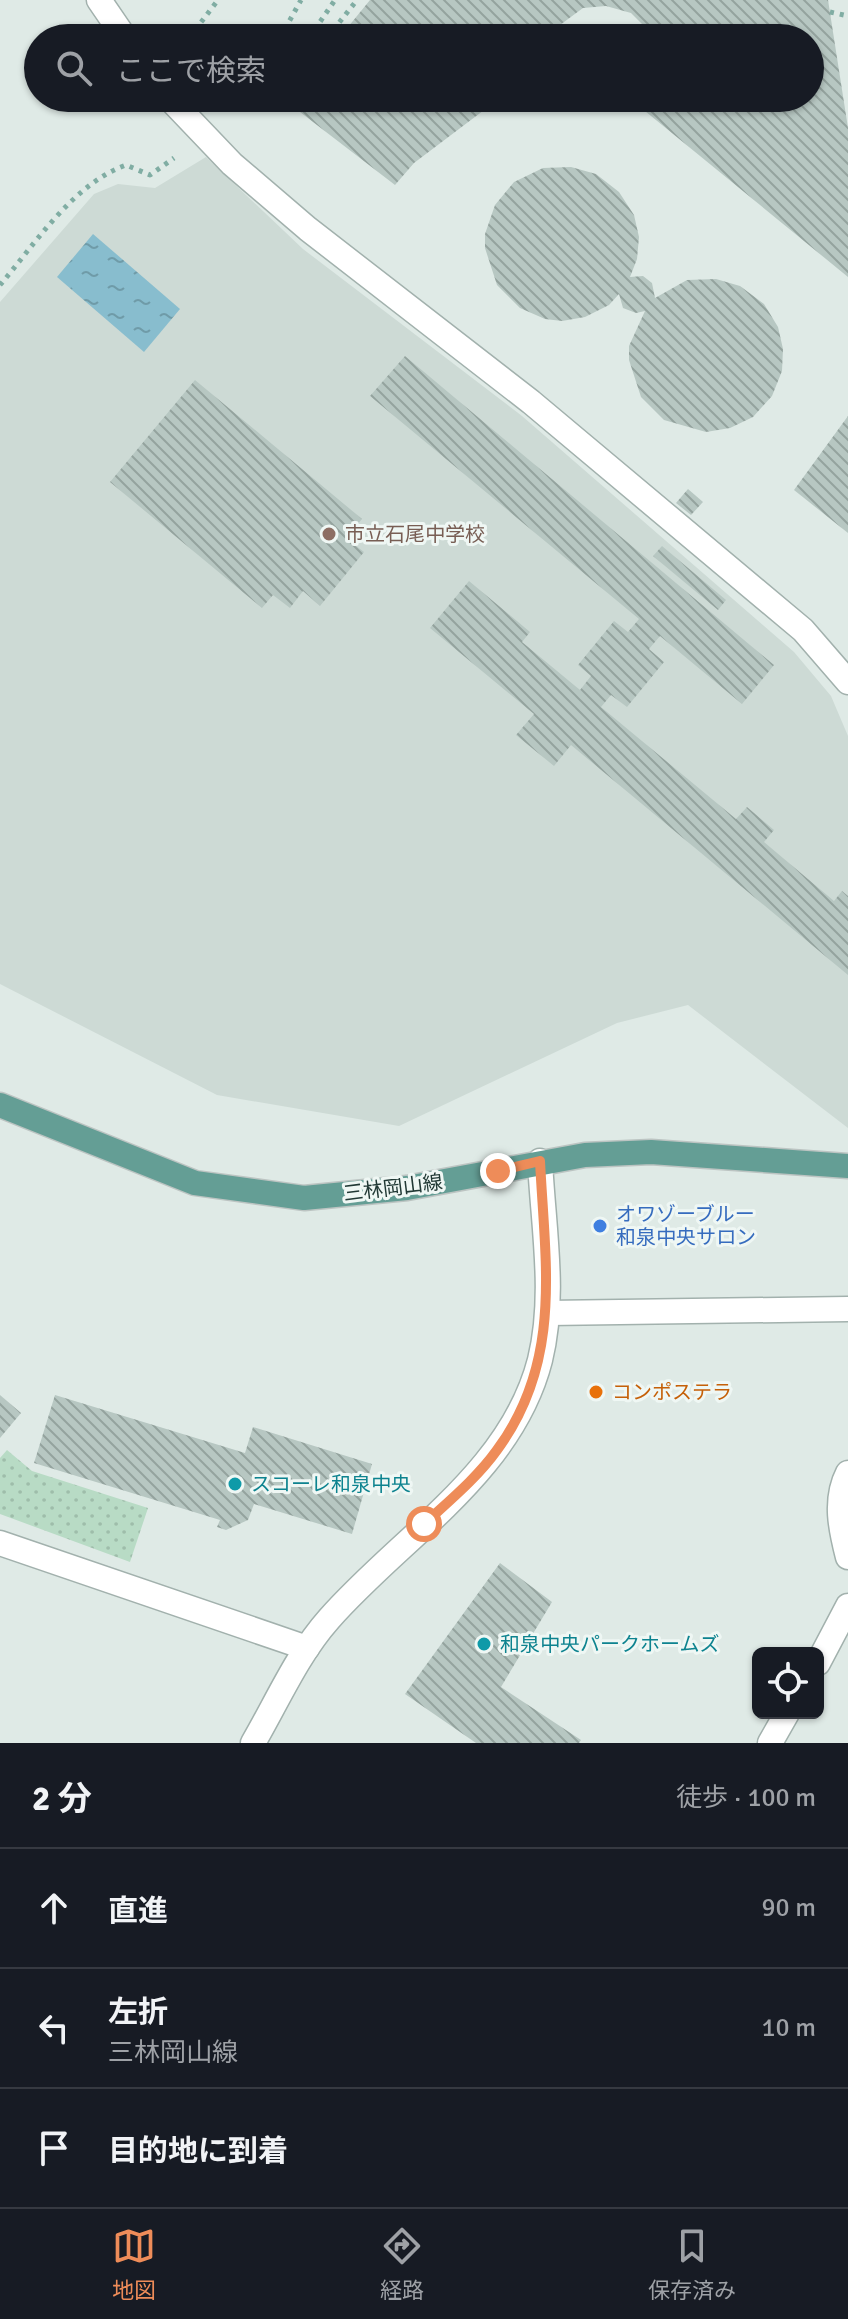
<!DOCTYPE html>
<html lang="ja">
<meta charset="utf-8">
<style>
:root{--surface:#171b24;--page:#20242c;--text:#f1f3f6;--muted:#9ea1a6;--line:#363941;--accent:#ee8c59}
body{margin:0;font-family:Signika,"Noto Sans JP",sans-serif;background:var(--page);color:var(--text)}
.controls{position:absolute;right:24px;bottom:24px;display:grid;overflow:hidden;border-radius:12px;box-shadow:0 2px 6px #0004}
.controls button{width:72px;height:72px;display:grid;place-items:center;padding:0;border:0;border-bottom:2px solid var(--line);background:var(--surface);color:var(--text);font:40px sans-serif}
.stop{position:absolute;width:24px;height:24px;margin:-18px;border:6px solid #ee8c59;border-radius:50%;background:#fff}
.stop.end{background:#ee8c59;border-color:#fff;box-shadow:0 2px 8px #0008}
.list{margin:0;padding:0;list-style:none}
h2{display:flex;justify-content:space-between;align-items:center;height:104px;margin:0;padding:0 32px;font-size:34px}
h2 small{font-size:26px;font-weight:400;color:var(--muted)}
.list li{display:grid;grid-template-columns:52px 1fr auto;gap:24px;align-items:center;box-sizing:border-box;height:120px;padding:0 32px;border-top:2px solid var(--line)}
.list b{display:block;font-size:30px;white-space:nowrap}
.list p{margin:0;font-size:26px;white-space:nowrap;color:var(--muted)}
.list em{font-size:26px;font-style:normal;color:var(--muted)}
.icon{flex:none;width:44px;height:44px;fill:none;stroke:currentColor;stroke-width:2;stroke-linecap:round;stroke-linejoin:round}
.map{position:relative;flex:none;width:848px;height:1743px;overflow:hidden}
.search{position:absolute;background:var(--surface);box-shadow:0 2px 6px #0004;left:24px;right:24px;top:24px;height:88px;display:flex;align-items:center;gap:20px;box-sizing:border-box;padding:0 28px;border-radius:44px;color:var(--muted);font-size:30px}
.sheet{height:464px;background:var(--surface)}
nav{display:flex;justify-content:space-around;align-items:center;box-sizing:border-box;height:112px;border-top:2px solid var(--line);background:var(--surface);font-size:22px;color:var(--muted)}
nav a{display:grid;justify-items:center;gap:4px}
nav .on{color:var(--accent)}
.map>svg:first-child{display:block}
</style>
<div class="map">
<svg width="848" height="1743" viewBox="0 0 848 1743">
<defs>
<pattern id="green-dots" width="8" height="8" patternUnits="userSpaceOnUse" patternTransform="scale(2)"><rect width="8" height="8" fill="#b8dbc5"/><path d="M2 2h.1M6 6h.1" fill="none" stroke="#9ebdaa" stroke-width="1.8" stroke-linecap="round"/></pattern>
<pattern id="water-ripples" width="26" height="14" patternUnits="userSpaceOnUse" patternTransform="scale(2)"><rect width="26" height="14" fill="#88bdce"/><path d="M2 4q2-2 4 0t4 0M15 11q2-2 4 0t4 0" fill="none" stroke="#6f9ba8"/></pattern>
<pattern id="building-back-hatch" width="6" height="6" patternUnits="userSpaceOnUse" patternTransform="scale(2)"><rect width="6" height="6" fill="#b7c7c2"/><path d="M-1 5l2 2M0 0l6 6M5-1l2 2" fill="none" stroke="#94a39e"/></pattern>
</defs>
<rect width="100%" height="100%" fill="#dfeae6"/>
<polygon fill="#cddad5" points="206,157 303,249 522,416 794,652 831,696 848,736 848,1128 688,1005 617,1023 399,1126 217,1095 0,984 0,302 94,194 118,184 155,188"/>
<polygon fill="url(#green-dots)" points="7,1450 32,1471 148,1508 130,1562 0,1514 0,1458"/>
<polygon fill="url(#water-ripples)" points="93,234 180,309 144,352 57,277"/>
<g fill="url(#building-back-hatch)">
<polygon points="370,0 828,0 848,128 848,277 629,98 810,98 810,38 650,38 647,29 631,13 606,6 583,8 560,25 552,38 339,38"/>
<polygon points="291,98 500,98 414,163 395,185 287,102"/>
<polygon points="571,167 596,174 619,192 634,215 639,237 637,259 630,277 643,276 652,283 655,298 687,280 716,279 740,286 764,304 778,327 783,349 782,371 772,396 753,417 730,428 706,432 664,420 641,397 629,360 629,346 645,311 636,313 623,308 619,294 609,305 585,317 562,321 545,319 520,308 497,285 485,248 485,234 495,205 514,182 543,168"/>
<polygon points="405,356 774,665 742,704 660,636 649,649 664,662 627,707 611,695 601,707 736,819 747,807 774,830 764,842 834,901 842,891 848,896 848,975 571,745 554,766 516,735 534,714 430,628 469,581 530,632 522,642 580,690 591,676 578,665 614,621 628,632 639,619 370,396"/>
<polygon points="195,380 362,519 346,538 364,552 320,606 303,591 290,608 273,595 262,608 110,482"/>
<polygon points="848,416 848,533 794,490"/>
<polygon points="688,489 703,502 691,515 676,503"/>
<polygon points="662,546 726,600 718,610 653,556"/>
<polygon points="0,1395 21,1413 0,1438"/>
<polygon points="55,1395 245,1453 253,1427 372,1464 352,1534 254,1504 248,1520 226,1530 217,1527 220,1520 34,1463"/>
<polygon points="500,1563 552,1602 501,1687 581,1740 579,1743 476,1743 405,1694"/>
</g>
<g fill="none" stroke-linecap="round" stroke-linejoin="round">
<g stroke="#a2b1ad" stroke-width="27">
<g id="minor">
<polyline points="99,0 125,38"/>
<polyline points="169,98 232,164 308,229 531,402 803,630 848,682"/>
<polyline points="548,1313 848,1309"/>
<path d="M848,1473c-14,27 -7,57 0,84"/>
<polyline points="0,1543 307,1648"/>
<polyline points="818,1663 848,1606"/>
<path d="M253,1743c24,-41 44,-88 76,-124 73,-83 182,-146 211,-259 16,-65 3,-134 0,-199"/>
<polyline points="770,1743 787,1713"/>
</g>
</g>
<g stroke="#bcc4c2" stroke-width="27">
<polyline id="major" points="0,1105 195,1183 304,1198 407,1188 585,1155 651,1152 848,1166"/>
</g>
<g stroke="#80ada3" stroke-width="5" stroke-dasharray="4 6" stroke-linecap="butt">
<polyline points="830,12 848,16"/>
<polyline points="189,38 218,0"/>
<polyline points="280,38 301,0"/>
<polyline points="309,38 335,0"/>
<polyline points="327,38 357,0"/>
<path d="M0,285c35,-41 73,-101 126,-120l24,10 24,-17"/>
</g>
<use href="#minor" stroke="#fff" stroke-width="24"/>
<use href="#major" stroke="#649e95" stroke-width="24"/>
</g>
<g fill="none" stroke-linecap="round" stroke-linejoin="round">
<path stroke="#ee8c59" stroke-width="10" d="M424,1524c25,-23 53,-46 73,-74 66,-89 48,-187 43,-289l-42,10"/>
</g>
<circle fill="#8d6e63" stroke="#eff7f4" stroke-width="3" cx="329" cy="534" r="8"/>
<circle fill="#3f7fe0" stroke="#eff7f4" stroke-width="3" cx="600" cy="1226" r="8"/>
<circle fill="#e8710a" stroke="#eff7f4" stroke-width="3" cx="596" cy="1392" r="8"/>
<g fill="#0f9aa8" stroke="#eff7f4" stroke-width="3">
<circle cx="235" cy="1484" r="8"/>
<circle cx="484" cy="1644" r="8"/>
</g>
<g text-anchor="middle" dominant-baseline="central" stroke-width="6" stroke-linejoin="round" paint-order="stroke">
<g font-size="20" fill="#785e54" stroke="#eff7f4" text-anchor="start">
<text x="345" y="534">市立石尾中学校</text>
</g>
<g font-size="20" fill="#213935" stroke="#eff7f4">
<text transform="translate(393 1188) rotate(-7)">三林岡山線</text>
</g>
<g font-size="20" fill="#366cbe" stroke="#eff7f4" text-anchor="start">
<text x="616" y="1214">オワゾーブルー<tspan x="616" dy="23">和泉中央サロン</tspan></text>
</g>
<g font-size="20" fill="#c56008" stroke="#eff7f4" text-anchor="start">
<text x="612" y="1392">コンポステラ</text>
</g>
<g font-size="20" fill="#0d838f" stroke="#eff7f4" text-anchor="start">
<text x="251" y="1484">スコーレ和泉中央</text>
<text x="500" y="1644">和泉中央パークホームズ</text>
</g>
</g>
</svg>
<div class="controls">
<button><svg class="icon" aria-label="locate" viewBox="0 0 24 24"><circle cx="12" cy="12" r="6"/><path d="M12 2v4M12 18v4M2 12h4M18 12h4"/></svg></button>
</div>
<div class="stop" style="left:424px;top:1524px"></div>
<div class="stop end" style="left:498px;top:1171px"></div>
<div class="search"><svg class="icon" aria-label="search" viewBox="0 0 24 24"><circle cx="10" cy="10" r="6"/><path d="M15 15l6 6"/></svg>ここで検索</div>
</div>
<section class="sheet">
<h2>2 分<small>徒歩 · 100 m</small></h2>
<ul class="list">
<li><svg class="icon" aria-label="ahead" viewBox="0 0 24 24"><path d="M12 20V5M6 11l6-6 6 6"/></svg><div><b>直進</b></div><em>90 m</em></li>
<li><svg class="icon" aria-label="left" viewBox="0 0 24 24"><path d="M17 20v-9H6M10 6l-5 5 5 5"/></svg><div><b>左折</b><p>三林岡山線</p></div><em>10 m</em></li>
<li><svg class="icon" aria-label="arrive" viewBox="0 0 24 24"><path d="M6 21V4h12l-3 4 3 4H6"/></svg><div><b>目的地に到着</b></div></li>
</ul>
</section>
<nav>
<a class="on"><svg class="icon" aria-label="map" viewBox="0 0 24 24"><path d="M3 6l6-2 6 2 6-2v14l-6 2-6-2-6 2zM9 4v14M15 6v14"/></svg>地図</a>
<a><svg class="icon" aria-label="directions" viewBox="0 0 24 24"><path d="M12 3l9 9-9 9-9-9zM9 14v-3h6M13 9l2 2-2 2"/></svg>経路</a>
<a><svg class="icon" aria-label="saved" viewBox="0 0 24 24"><path d="M7 4h10v16l-5-4-5 4z"/></svg>保存済み</a>
</nav>
